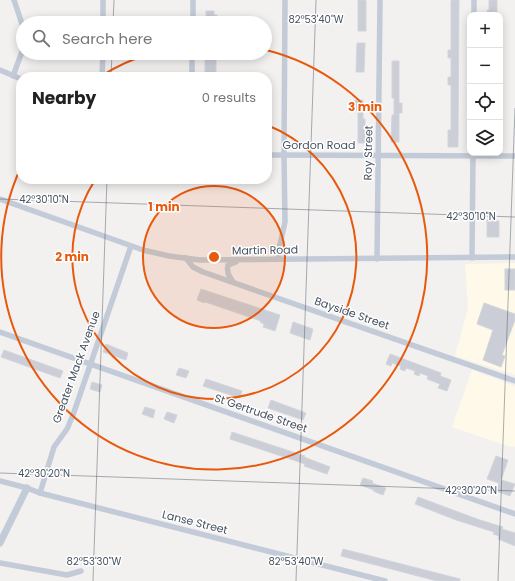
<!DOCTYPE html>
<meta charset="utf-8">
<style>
:root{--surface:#fff;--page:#f2f2f2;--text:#222;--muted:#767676;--line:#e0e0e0}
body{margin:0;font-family:Poppins,sans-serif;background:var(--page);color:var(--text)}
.controls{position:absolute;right:12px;top:12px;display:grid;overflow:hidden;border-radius:8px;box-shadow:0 2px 10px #0003}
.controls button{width:36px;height:36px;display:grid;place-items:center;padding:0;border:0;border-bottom:1px solid var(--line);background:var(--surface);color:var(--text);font:20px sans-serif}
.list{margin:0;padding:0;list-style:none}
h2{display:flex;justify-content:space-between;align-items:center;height:52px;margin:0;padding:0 16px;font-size:17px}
h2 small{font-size:13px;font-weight:400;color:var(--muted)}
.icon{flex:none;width:22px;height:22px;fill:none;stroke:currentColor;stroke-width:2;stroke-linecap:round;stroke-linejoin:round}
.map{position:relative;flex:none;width:515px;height:581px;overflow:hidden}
.search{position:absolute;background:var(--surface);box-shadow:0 2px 10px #0003;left:16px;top:16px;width:256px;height:44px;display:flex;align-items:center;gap:10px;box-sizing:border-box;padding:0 14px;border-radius:22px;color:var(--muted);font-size:15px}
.panel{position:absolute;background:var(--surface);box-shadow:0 2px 10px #0003;left:16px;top:72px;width:256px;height:112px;border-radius:16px}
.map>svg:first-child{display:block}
</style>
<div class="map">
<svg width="515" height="581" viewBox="0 0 515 581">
<rect width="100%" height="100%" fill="#f3f0f0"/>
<g fill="#fef9e8">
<polygon points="515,263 515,375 455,356 468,308 465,264"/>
<polygon points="472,370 515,386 515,447 511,446 511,447 452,427"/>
</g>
<g fill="#cbced6" stroke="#d3d5dc">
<rect x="358" y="0" width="8" height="31"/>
<polygon points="451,0 459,0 458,147 448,147 448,130 451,130 451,85 448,85 448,77 451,77 451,58 448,58 448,50 451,50"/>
<polygon points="489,0 497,0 497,15 487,15 487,10 489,10"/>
<polygon points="206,11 214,11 214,15 217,15 217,21 206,21"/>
<polygon points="357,43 365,43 364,72 356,72"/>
<polygon points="205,53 212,53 212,57 216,57 216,77 205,77"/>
<polygon points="392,61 399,61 399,103 402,103 402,113 399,113 399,142 391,142 392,115 394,115 394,98 392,98"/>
<polygon points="355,100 363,100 363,119 365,119 365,143 358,143 358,110 355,110"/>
<polygon points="487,220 499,221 499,237 487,237"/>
<rect x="505" y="269" width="10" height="21"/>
<polygon points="201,289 280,315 275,331 263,327 264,324 260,322 261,321 205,302 204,303 197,300"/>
<polygon points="484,303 515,314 515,320 502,355 505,356 501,367 483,360 493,330 477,324"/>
<polygon points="293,322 313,329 310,340 290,333"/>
<polygon points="106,344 128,353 126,360 103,352"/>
<polygon points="4,350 63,371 60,378 1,357"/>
<polygon points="390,354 441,373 440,376 451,380 447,391 438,388 440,384 427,379 428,376 420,373 419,376 414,374 415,371 406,368 405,371 400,369 401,366 392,363 391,366 386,364"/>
<polygon points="179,368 189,371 186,378 176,375"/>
<polygon points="206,379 242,391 240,398 203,386"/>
<polygon points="92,382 102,385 100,392 90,389"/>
<polygon points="271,400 306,413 303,420 268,408"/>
<polygon points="145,407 155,410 153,418 142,414"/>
<polygon points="167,412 177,415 174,423 164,419"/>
<polygon points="232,432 305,456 304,457 330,467 327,474 304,466 305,464 230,439"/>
<polygon points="496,456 508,460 501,480 515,484 510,496 496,491 499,483 487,479"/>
<polygon points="363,478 373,481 372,483 386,488 383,495 373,491 374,490 360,485"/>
<polygon points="418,497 480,520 503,527 502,529 515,533 515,546 498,539 499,536 493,534 494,532 456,520 415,504"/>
<polygon points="343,549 460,579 460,581 437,581 341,556"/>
</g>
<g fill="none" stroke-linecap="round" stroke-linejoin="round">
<g stroke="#c2cbd7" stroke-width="5.5">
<polyline points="14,0 23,27"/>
<polyline points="474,15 474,0"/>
<polyline points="103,23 103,0"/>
<polyline points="193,23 193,0"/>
<polyline points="0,70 21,79"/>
<polyline points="13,76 23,49"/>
<polyline points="102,77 103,53"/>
<polyline points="192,77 192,53"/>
<polyline points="267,155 515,156"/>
<polyline points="0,199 143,250 169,256 200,260 515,257"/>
<polyline points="186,258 193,267 203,272 515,381"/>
<polyline points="472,258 473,153"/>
<polyline points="278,259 279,249 285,222 284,155 285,0"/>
<polyline points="377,259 380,0"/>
<path d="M233,282c-4,-6 -7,-10 -5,-17l8,-3"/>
<polyline points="0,332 515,514"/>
<polyline points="0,481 27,488 40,493 385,581"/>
<polyline points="40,493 54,447 67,429 73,415 131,246"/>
<polyline points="0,563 67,575 81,571"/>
</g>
<polyline stroke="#c2cbd7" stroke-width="7" points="0,543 27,488"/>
</g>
<path fill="none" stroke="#455260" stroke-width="1" stroke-opacity="0.45" d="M113,23l1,-23M111,77l1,-24M0,199l515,18M0,473l515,18M93,581l14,-402M296,581l20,-581M498,581l17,-473"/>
<circle cx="214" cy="257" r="71" fill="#e8590c" fill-opacity=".12"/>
<g fill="none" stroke="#e8590c" stroke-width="2">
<circle cx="214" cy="257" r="71"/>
<path d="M267 125A142 142 0 1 1 95 180"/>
<path d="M101 76A213 213 0 0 1 152 53M266 50A213 213 0 1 1 21 167"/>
</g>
<g text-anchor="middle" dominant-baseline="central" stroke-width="3" stroke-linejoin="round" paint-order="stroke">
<g font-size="11" fill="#455260" stroke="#fff">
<text x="319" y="145">Gordon Road</text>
<text transform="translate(368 153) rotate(-89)">Roy Street</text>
<text transform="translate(265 250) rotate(-1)">Martin Road</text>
<text transform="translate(352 313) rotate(19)">Bayside Street</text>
<text transform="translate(76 367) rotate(-70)">Greater Mack Avenue</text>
<text transform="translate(261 413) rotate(19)">St Gertrude Street</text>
<text transform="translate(195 522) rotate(14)">Lanse Street</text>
</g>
</g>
<g font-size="10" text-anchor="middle" fill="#455260" stroke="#fff" stroke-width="3" stroke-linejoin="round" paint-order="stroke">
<text x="316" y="23">82°53'40"W</text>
<text x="44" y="203">42°30'10"N</text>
<text x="471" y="220">42°30'10"N</text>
<text x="44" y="477">42°30'20"N</text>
<text x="471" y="494">42°30'20"N</text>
<text x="94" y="565">82°53'30"W</text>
<text x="296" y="565">82°53'40"W</text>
</g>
<circle cx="214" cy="257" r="6" fill="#e8590c" stroke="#fff" stroke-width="2"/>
<g font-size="12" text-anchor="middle" font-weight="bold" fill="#e8590c" stroke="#fff" stroke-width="3" stroke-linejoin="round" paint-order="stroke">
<text x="365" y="111">3 min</text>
<text x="164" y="211">1 min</text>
<text x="72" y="261">2 min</text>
</g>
</svg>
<div class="controls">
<button>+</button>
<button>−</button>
<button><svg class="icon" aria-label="locate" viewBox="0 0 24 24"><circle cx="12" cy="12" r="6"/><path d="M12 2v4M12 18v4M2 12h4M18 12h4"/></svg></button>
<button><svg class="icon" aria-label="layers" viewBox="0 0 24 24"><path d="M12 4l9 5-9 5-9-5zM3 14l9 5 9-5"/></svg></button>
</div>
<div class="search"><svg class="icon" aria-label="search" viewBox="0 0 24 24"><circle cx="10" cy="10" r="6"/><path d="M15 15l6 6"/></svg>Search here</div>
<section class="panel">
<h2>Nearby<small>0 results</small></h2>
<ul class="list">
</ul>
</section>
</div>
